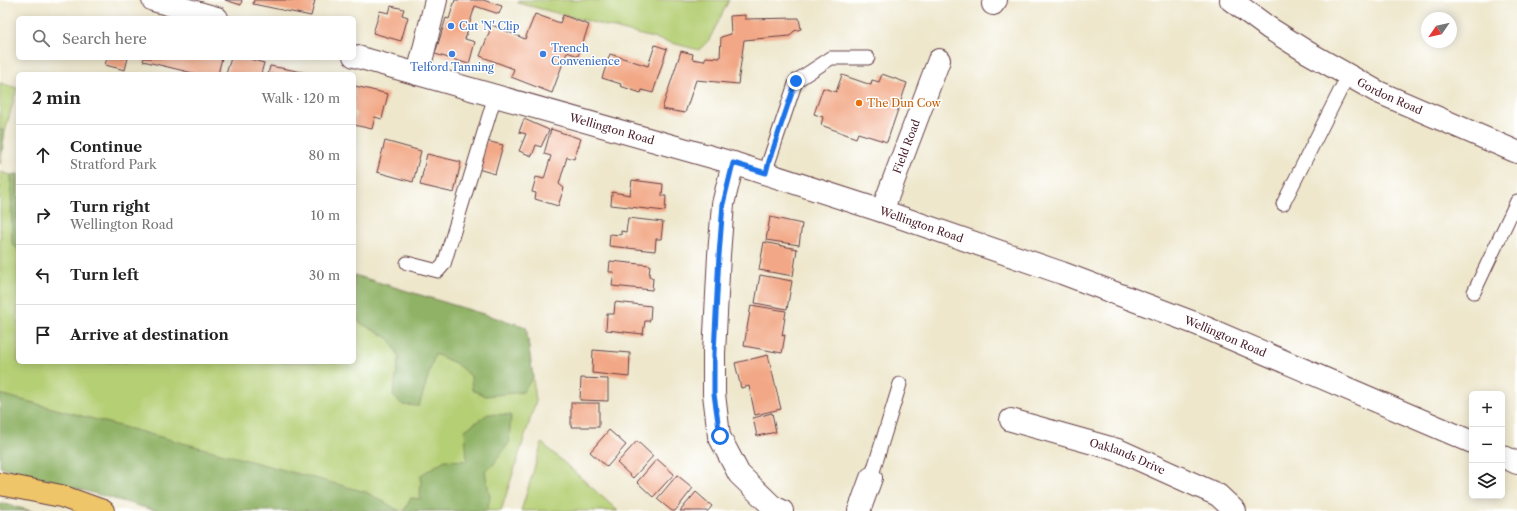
<!DOCTYPE html>
<meta charset="utf-8">
<style>
:root{--surface:#fff;--page:#f6f6f6;--text:#222;--muted:#767676;--line:#e0e0e0}
body{margin:0;font-family:"Libre Caslon Text",serif;background:var(--page);color:var(--text)}
.controls{position:absolute;right:12px;bottom:12px;display:grid;overflow:hidden;border-radius:6px;box-shadow:0 2px 10px #0003}
.controls button{width:36px;height:36px;display:grid;place-items:center;padding:0;border:0;border-bottom:1px solid var(--line);background:var(--surface);color:var(--text);font:20px sans-serif}
.compass{position:absolute;left:1421px;top:12px;width:36px;height:36px;border-radius:50%;background:var(--surface);box-shadow:0 2px 10px #0003;rotate:236deg}
.stop{position:absolute;width:12px;height:12px;margin:-9px;border:3px solid #1a73e8;border-radius:50%;background:#fff}
.stop.end{background:#1a73e8;border-color:#fff;box-shadow:0 1px 4px #0008}
.list{margin:0;padding:0;list-style:none}
h2{display:flex;justify-content:space-between;align-items:center;height:52px;margin:0;padding:0 16px;font-size:17px}
h2 small{font-size:13px;font-weight:400;color:var(--muted)}
.list li{display:grid;grid-template-columns:26px 1fr auto;gap:12px;align-items:center;box-sizing:border-box;height:60px;padding:0 16px;border-top:1px solid var(--line)}
.list b{display:block;font-size:15px;white-space:nowrap}
.list p{margin:0;font-size:13px;white-space:nowrap;color:var(--muted)}
.list em{font-size:13px;font-style:normal;color:var(--muted)}
.icon{flex:none;width:22px;height:22px;fill:none;stroke:currentColor;stroke-width:2;stroke-linecap:round;stroke-linejoin:round}
.map{position:relative;flex:none;width:1517px;height:511px;overflow:hidden}
.search{position:absolute;background:var(--surface);box-shadow:0 2px 10px #0003;left:16px;top:16px;width:340px;height:44px;display:flex;align-items:center;gap:10px;box-sizing:border-box;padding:0 14px;border-radius:6px;color:var(--muted);font-size:15px}
.panel{position:absolute;background:var(--surface);box-shadow:0 2px 10px #0003;left:16px;top:72px;width:340px;height:292px;border-radius:6px}
.map>svg:first-child{display:block}
</style>
<div class="map">
<svg width="1517" height="511" viewBox="0 0 1517 511">
<rect width="100%" height="100%" fill="#fff"/>
<filter id="ink" filterUnits="userSpaceOnUse"><feTurbulence type="fractalNoise" baseFrequency=".025" numOctaves="2"/><feDisplacementMap in="SourceGraphic" scale="8" xChannelSelector="R" yChannelSelector="G"/><feConvolveMatrix kernelMatrix="1 2 1 2 8 2 1 2 1" color-interpolation-filters="sRGB"/></filter>
<filter id="wash" filterUnits="userSpaceOnUse"><feTurbulence type="fractalNoise" baseFrequency=".012" numOctaves="4" result="noise"/><feDisplacementMap in="SourceGraphic" scale="16" xChannelSelector="R" yChannelSelector="G"/><feGaussianBlur stdDeviation="0.9" result="paint"/><feColorMatrix in="noise" values="0 0 0 0 0 0 0 0 0 0 0 0 0 0 0 0 0 1.4 0 .05"/><feComposite in="paint" operator="in"/></filter>
<g filter="url(#wash)">
<rect width="100%" height="100%" fill="#eee7cc"/>
<g fill="#b5cf75" stroke="#807750">
<polygon points="519,0 729,0 709,40 699,50 518,3"/>
<polygon points="0,83 17,88 5,132 0,129"/>
<polygon points="0,172 11,175 18,174 18,362 354,362 354,275 526,327 536,401 501,511 341,511 0,410"/>
<polygon points="542,443 618,511 521,511"/>
</g>
<g fill="#90b266" stroke="#6d6848">
<polygon points="0,129 5,132 0,164"/>
<polygon points="18,174 18,249 12,244 11,175"/>
<polygon points="354,275 526,327 533,377 523,392 486,396 472,390 471,376 455,363 435,354 419,406 403,405 393,396 399,357 390,339 362,324 354,317"/>
<polygon points="0,394 366,492 400,511 157,511 0,467"/>
<polygon points="488,414 511,415 509,443 493,465 485,471 490,497 487,511 404,511 411,498 420,499 421,475 445,460 467,461 465,430"/>
<polygon points="0,503 32,511 0,511"/>
</g>
<g id="blocks">
<g fill="#f2a886">
<polygon points="225,0 242,0 241,5"/>
<polygon points="254,0 315,0 311,16 253,4"/>
<polygon points="455,0 483,0 502,6 499,14 475,6 465,39 475,42 469,64 435,54 446,18 449,19"/>
<polygon points="391,6 404,9 402,15 408,17 401,41 373,33 380,11 389,13"/>
<polygon points="535,14 560,23 563,15 589,25 578,56 567,52 552,93 511,77 514,69 480,56 492,25 525,39"/>
<polygon points="745,15 745,19 799,18 801,29 794,31 790,36 744,40 738,84 696,80 685,113 662,109 681,51 693,54 692,59 704,61 706,57 720,58 721,37 731,34 730,16"/>
<polygon points="655,45 667,49 653,93 642,90 641,93 620,86 621,84 602,78 610,54 648,66"/>
<polygon points="107,58 128,58 125,70 105,65"/>
<polygon points="144,58 222,58 218,74 197,74 143,61"/>
<polygon points="231,58 247,58 264,63 261,74 226,74"/>
<polygon points="270,66 308,73 307,74 268,74"/>
<polygon points="882,74 907,83 887,142 858,133 856,138 821,125 823,117 814,114 823,88 836,92 842,75 871,85 872,80 879,82"/>
<polygon points="355,86 388,94 382,119 375,117 372,129 354,125 356,113 354,112"/>
<polygon points="524,119 549,130 541,147 536,145 532,156 519,151 526,134 519,132"/>
<polygon points="551,129 581,139 574,159 567,157 559,184 564,188 558,206 535,199 536,193 532,192 536,177 544,179 551,156 544,154"/>
<polygon points="385,141 421,151 413,182 377,172"/>
<polygon points="486,141 503,145 495,174 478,169"/>
<polygon points="427,154 461,162 454,193 420,185"/>
<polygon points="632,180 663,184 662,196 666,196 665,211 611,205 612,192 630,195"/>
<polygon points="770,217 802,224 799,245 766,240"/>
<polygon points="628,218 663,222 661,239 656,239 655,251 609,246 610,234 621,235 621,231 626,232"/>
<polygon points="764,242 797,249 793,276 759,270"/>
<polygon points="610,261 650,265 649,276 653,278 652,290 612,286 614,272 609,272"/>
<polygon points="760,275 792,281 787,309 755,303"/>
<polygon points="615,302 651,306 650,321 645,321 643,334 606,330 607,314 614,314"/>
<polygon points="751,305 786,311 782,336 785,335 782,353 744,346"/>
<polygon points="593,350 630,353 629,377 592,373"/>
<polygon points="768,355 781,409 755,415 749,386 741,388 735,363"/>
<polygon points="581,378 608,379 608,401 580,400"/>
<rect x="571" y="403" width="28" height="24"/>
<polygon points="772,413 776,432 757,436 753,418"/>
<polygon points="609,430 626,445 607,467 590,452"/>
<polygon points="637,441 653,456 633,478 617,463"/>
<polygon points="657,459 674,474 653,497 637,482"/>
<polygon points="677,475 693,488 675,511 672,511 657,499"/>
<polygon points="696,492 712,506 708,511 680,511"/>
</g>
</g>
</g>
<g filter="url(#ink)">
<use href="#blocks" fill-opacity="0" stroke="#633d43" stroke-width="1"/>
<g fill="none" stroke-linecap="round" stroke-linejoin="round">
<g stroke="#633d43" stroke-width="15">
<g id="service">
<polyline points="766,173 769,161 796,81 831,58 868,58"/>
<polyline points="1283,204 1348,75"/>
<polyline points="407,263 438,271 444,264 495,96"/>
<polyline points="1474,292 1517,201"/>
<polyline points="871,478 900,384"/>
</g>
</g>
<g stroke="#633d43" stroke-width="24">
<g id="minor">
<path id="s1" d="M1231,0l38,28 38,24 71,40 139,60"/>
<polyline points="993,4 996,0"/>
<polyline points="418,74 436,0"/>
<polyline points="733,163 723,204 719,255 714,353 714,394 719,436 739,474 772,506 782,511"/>
<path id="s2" d="M882,211l57,-151"/>
<path id="s3" d="M1011,420l107,30 100,45 17,16"/>
<polyline points="859,511 871,478"/>
</g>
</g>
<g stroke="#633d43" stroke-width="24">
<g id="tertiary">
<polyline points="153,0 217,18"/>
<path id="s4" d="M354,56l379,107 149,48 180,62 135,51 275,118"/>
<polyline points="1502,456 1517,463"/>
</g>
</g>
<g stroke="#633d43" stroke-width="24">
<polyline id="trunk" points="0,484 61,496 103,511"/>
</g>
<use href="#service" stroke="#fff" stroke-width="13"/>
<use href="#minor" stroke="#fff" stroke-width="22"/>
<use href="#tertiary" stroke="#fff" stroke-width="22"/>
<use href="#trunk" stroke="#eec569" stroke-width="22"/>
</g>
</g>
<g fill="none" stroke-linecap="round" stroke-linejoin="round" filter="url(#ink)">
<polyline stroke="#1a73e8" stroke-width="5" points="720,436 714,394 714,353 719,255 723,204 733,163 766,173 769,161 796,81"/>
</g>
<g fill="#3f7fe0" stroke="#fff" stroke-width="1.5">
<circle cx="451" cy="26" r="4"/>
<circle cx="452" cy="54" r="4"/>
<circle cx="543" cy="54" r="4"/>
</g>
<circle fill="#e8710a" stroke="#fff" stroke-width="1.5" cx="859" cy="103" r="4"/>
<g text-anchor="middle" dominant-baseline="central" stroke-width="3" stroke-linejoin="round" paint-order="stroke">
<g font-size="11" fill="#366cbe" stroke="#fff" text-anchor="start">
<text x="459" y="26">Cut 'N' Clip</text>
<text x="551" y="48">Trench<tspan x="551" dy="13">Convenience</tspan></text>
<text x="452" y="67" text-anchor="middle">Telford Tanning</text>
</g>
<g font-size="11" fill="#4a1f2b" stroke="#fff">
<text stroke="none"><textPath href="#s1" startOffset="186">Gordon Road</textPath></text>
<text stroke="none"><textPath href="#s4" startOffset="268">Wellington Road</textPath></text>
<text stroke="none"><textPath href="#s2" startOffset="69">Field Road</textPath></text>
<text stroke="none"><textPath href="#s4" startOffset="592">Wellington Road</textPath></text>
<text stroke="none"><textPath href="#s4" startOffset="916">Wellington Road</textPath></text>
<text stroke="none"><textPath href="#s3" startOffset="122">Oaklands Drive</textPath></text>
</g>
<g font-size="11" fill="#c56008" stroke="#fff" text-anchor="start">
<text x="867" y="103">The Dun Cow</text>
</g>
</g>
</svg>
<div class="controls">
<button>+</button>
<button>−</button>
<button><svg class="icon" aria-label="layers" viewBox="0 0 24 24"><path d="M12 4l9 5-9 5-9-5zM3 14l9 5 9-5"/></svg></button>
</div>
<svg class="compass" viewBox="-18 -18 36 36"><path d="M0-13l5 13h-10z" fill="#e53935"/><path d="M0 13l5-13h-10z" fill="#767676"/></svg>
<div class="stop" style="left:720px;top:436px"></div>
<div class="stop end" style="left:796px;top:81px"></div>
<div class="search"><svg class="icon" aria-label="search" viewBox="0 0 24 24"><circle cx="10" cy="10" r="6"/><path d="M15 15l6 6"/></svg>Search here</div>
<section class="panel">
<h2>2 min<small>Walk · 120 m</small></h2>
<ul class="list">
<li><svg class="icon" aria-label="ahead" viewBox="0 0 24 24"><path d="M12 20V5M6 11l6-6 6 6"/></svg><div><b>Continue</b><p>Stratford Park</p></div><em>80 m</em></li>
<li><svg class="icon" aria-label="right" viewBox="0 0 24 24"><path d="M7 20v-9h11M14 6l5 5-5 5"/></svg><div><b>Turn right</b><p>Wellington Road</p></div><em>10 m</em></li>
<li><svg class="icon" aria-label="left" viewBox="0 0 24 24"><path d="M17 20v-9H6M10 6l-5 5 5 5"/></svg><div><b>Turn left</b></div><em>30 m</em></li>
<li><svg class="icon" aria-label="arrive" viewBox="0 0 24 24"><path d="M6 21V4h12l-3 4 3 4H6"/></svg><div><b>Arrive at destination</b></div></li>
</ul>
</section>
</div>
